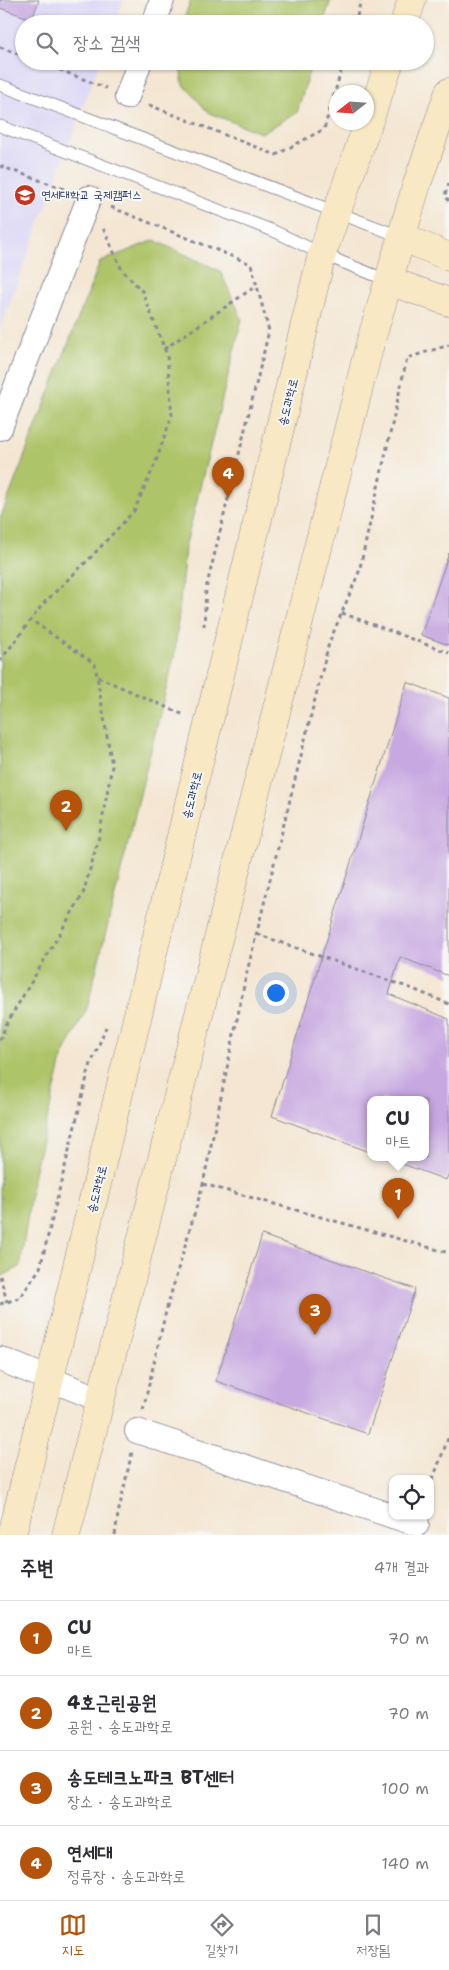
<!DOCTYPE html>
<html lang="ko">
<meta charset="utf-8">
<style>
:root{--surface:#fff;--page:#f2f2f3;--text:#2b2b33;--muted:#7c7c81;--line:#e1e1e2;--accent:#b45309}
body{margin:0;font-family:"Shantell Sans","Poor Story",sans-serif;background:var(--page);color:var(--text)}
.controls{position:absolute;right:15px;bottom:15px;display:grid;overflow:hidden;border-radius:10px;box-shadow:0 1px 4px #0004}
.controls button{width:45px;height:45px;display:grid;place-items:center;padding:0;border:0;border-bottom:1px solid var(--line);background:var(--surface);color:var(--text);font:25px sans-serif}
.compass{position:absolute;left:329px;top:85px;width:45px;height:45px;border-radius:50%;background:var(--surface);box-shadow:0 1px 4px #0004;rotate:253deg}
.you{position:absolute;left:275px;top:992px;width:18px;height:18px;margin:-12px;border:4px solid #fff;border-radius:50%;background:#1a73e8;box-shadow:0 0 0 8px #1a73e833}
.badge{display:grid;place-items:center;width:32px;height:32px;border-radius:50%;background:var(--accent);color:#fff;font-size:16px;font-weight:700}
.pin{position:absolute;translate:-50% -41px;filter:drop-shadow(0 1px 2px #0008)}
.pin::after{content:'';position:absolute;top:26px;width:18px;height:15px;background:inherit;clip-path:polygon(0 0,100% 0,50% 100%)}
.popup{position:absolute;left:367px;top:1096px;width:62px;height:65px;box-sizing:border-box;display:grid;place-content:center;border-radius:10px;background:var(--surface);filter:drop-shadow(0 1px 4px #0005);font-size:16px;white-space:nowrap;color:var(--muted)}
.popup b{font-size:19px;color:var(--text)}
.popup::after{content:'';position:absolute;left:50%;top:100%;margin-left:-10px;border:10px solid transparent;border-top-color:var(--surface)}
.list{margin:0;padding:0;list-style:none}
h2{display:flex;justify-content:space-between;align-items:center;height:65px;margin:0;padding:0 20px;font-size:21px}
h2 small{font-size:16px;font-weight:400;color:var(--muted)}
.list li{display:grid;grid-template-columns:32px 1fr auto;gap:15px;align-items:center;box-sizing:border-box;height:75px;padding:0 20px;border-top:1px solid var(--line)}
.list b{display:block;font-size:19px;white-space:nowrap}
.list p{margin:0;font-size:16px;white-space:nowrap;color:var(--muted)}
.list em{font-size:16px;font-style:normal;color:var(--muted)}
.icon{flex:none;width:28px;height:28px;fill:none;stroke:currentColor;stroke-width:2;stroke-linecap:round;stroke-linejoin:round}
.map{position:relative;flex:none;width:449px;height:1535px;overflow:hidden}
.search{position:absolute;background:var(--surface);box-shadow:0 1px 4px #0004;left:15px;right:15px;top:15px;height:55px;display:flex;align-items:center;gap:12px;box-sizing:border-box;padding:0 18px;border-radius:28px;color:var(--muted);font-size:19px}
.sheet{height:365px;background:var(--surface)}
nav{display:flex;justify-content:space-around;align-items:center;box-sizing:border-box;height:70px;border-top:1px solid var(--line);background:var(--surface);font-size:14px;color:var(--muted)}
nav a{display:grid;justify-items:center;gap:2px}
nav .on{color:var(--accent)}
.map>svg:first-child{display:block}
</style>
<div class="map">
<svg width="449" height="1535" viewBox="0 0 449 1535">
<rect width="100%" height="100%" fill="#f6f6f2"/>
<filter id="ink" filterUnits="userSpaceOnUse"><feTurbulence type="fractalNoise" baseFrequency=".02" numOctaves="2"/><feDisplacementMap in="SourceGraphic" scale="10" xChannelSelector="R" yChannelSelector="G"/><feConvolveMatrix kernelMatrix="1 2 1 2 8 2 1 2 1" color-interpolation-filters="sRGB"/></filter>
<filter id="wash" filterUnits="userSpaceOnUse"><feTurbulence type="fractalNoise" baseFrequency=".0096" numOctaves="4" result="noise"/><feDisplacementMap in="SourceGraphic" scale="20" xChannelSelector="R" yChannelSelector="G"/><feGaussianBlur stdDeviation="1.12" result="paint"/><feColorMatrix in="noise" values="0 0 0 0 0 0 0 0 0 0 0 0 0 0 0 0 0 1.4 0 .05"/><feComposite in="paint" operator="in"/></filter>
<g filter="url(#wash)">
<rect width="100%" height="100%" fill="#f4e6d2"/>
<polygon fill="#dad6f7" points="0,0 123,0 114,24 24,24 24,61 100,61 0,329"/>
<g fill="#adc469" stroke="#647a64">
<polygon points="191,0 331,0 323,24 182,24"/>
<polygon points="179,61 312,61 297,113 261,133 209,113 183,84"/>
<polygon points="154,240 220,271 242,319 185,548 175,653 87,1008 63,1056 34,1173 20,1267 0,1277 0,519 100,262"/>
</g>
<g id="blocks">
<g fill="#c7a8e1">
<polygon points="0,0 39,0 32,19 0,8"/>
<polygon points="449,553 449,645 421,635"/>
<polygon points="407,682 449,698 449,976 400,957 389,994 449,1019 449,1173 446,1180 386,1158 426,1158 426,1100 370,1100 370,1152 272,1116"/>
<polygon points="262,1235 415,1289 368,1434 216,1381"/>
</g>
</g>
</g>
<g filter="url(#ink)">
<use href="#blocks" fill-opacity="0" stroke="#888a98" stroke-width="1"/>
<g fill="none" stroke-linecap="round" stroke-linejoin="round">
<g stroke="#888a98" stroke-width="13">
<g id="lane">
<polyline points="0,85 402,237"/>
<polyline points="0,126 276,232 322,254 389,281"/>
</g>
</g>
<g stroke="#888a98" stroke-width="26">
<g id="street">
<polyline points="154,24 162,0"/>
<polyline points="127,97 140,61"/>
<polyline points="0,428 89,198"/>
<polyline points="0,1359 99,1399"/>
<polyline points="137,1431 393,1516"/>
<polyline points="393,1516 417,1524"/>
</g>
</g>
<g stroke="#888a98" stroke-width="29">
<g id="secondary">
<polyline points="404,24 412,0"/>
<polyline points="402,237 449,257"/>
<polyline points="389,281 449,302"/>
<polyline points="12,1535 322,254 390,61"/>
<polyline points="66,1535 370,344 417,184 449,92"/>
</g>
</g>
<g stroke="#888a98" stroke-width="3" stroke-dasharray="4 4" stroke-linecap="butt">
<polyline points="355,24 361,0"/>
<polyline points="0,47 24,56"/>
<polyline points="37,61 106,88"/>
<polyline points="149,105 276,155 324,129 344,61"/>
<polyline points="0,166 67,190"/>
<polyline points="449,183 445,195 449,201"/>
<polyline points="111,207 251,264 269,331 206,589 204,626"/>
<polyline points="164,349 256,286"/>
<polyline points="342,613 449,653"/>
<polyline points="0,661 43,604 91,557 134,511 155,464 172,415 167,355 142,291 122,270 103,228"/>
<polyline points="98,677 184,715"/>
<polyline points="257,934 413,989 449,1004"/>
<polyline points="0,1040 6,1025 83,894 99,837 112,766 95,664 31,620"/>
<polyline points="203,1184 449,1253"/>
<polyline points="0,1276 7,1302"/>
<polyline points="0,1304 20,1298 40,1268 89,1069 106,1027"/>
<polyline points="143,1410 166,1311 203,1184 246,976 329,643 359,572 407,358 449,345"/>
<polyline points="430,1487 449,1436"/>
<polyline points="115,1535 118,1514 132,1452"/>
</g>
<use href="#lane" stroke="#fff" stroke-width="11"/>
<use href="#street" stroke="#fff" stroke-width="24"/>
<use href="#secondary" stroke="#f8e8c3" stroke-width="28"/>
</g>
</g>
<defs>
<g id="university-disc" transform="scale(1.125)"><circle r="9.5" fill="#c8321e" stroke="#f6f6f2"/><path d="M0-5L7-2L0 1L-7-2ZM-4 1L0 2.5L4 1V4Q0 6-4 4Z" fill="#fff"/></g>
</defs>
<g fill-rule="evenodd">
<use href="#university-disc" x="25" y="195"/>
</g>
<g text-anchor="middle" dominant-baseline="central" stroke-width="4" stroke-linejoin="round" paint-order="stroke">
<g font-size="12" fill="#1b2f5e" stroke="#f6f6f2" text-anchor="start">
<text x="41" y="195">연세대학교 국제캠퍼스</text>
</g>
<g font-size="12" fill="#1b2f5e" stroke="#f6f6f2">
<text transform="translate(288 402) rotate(-76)">송도과학로</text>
<text transform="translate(192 795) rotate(-76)">송도과학로</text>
<text transform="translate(97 1189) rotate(-76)">송도과학로</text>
</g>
</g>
</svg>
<div class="controls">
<button><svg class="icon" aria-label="locate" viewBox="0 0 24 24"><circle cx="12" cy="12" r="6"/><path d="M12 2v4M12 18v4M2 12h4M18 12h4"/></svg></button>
</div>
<svg class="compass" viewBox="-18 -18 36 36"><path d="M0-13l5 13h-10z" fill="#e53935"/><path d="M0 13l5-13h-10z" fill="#7c7c81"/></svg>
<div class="you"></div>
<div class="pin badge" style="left:398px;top:1219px">1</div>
<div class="popup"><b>CU</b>마트</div>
<div class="pin badge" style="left:66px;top:831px">2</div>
<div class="pin badge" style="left:315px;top:1335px">3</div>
<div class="pin badge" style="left:228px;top:498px">4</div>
<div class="search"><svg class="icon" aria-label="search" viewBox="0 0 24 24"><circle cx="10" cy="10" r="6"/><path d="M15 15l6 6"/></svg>장소 검색</div>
</div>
<section class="sheet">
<h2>주변<small>4개 결과</small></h2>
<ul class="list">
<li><span class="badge">1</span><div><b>CU</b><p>마트</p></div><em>70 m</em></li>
<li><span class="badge">2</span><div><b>4호근린공원</b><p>공원 · 송도과학로</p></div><em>70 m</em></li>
<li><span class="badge">3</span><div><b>송도테크노파크 BT센터</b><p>장소 · 송도과학로</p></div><em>100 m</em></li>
<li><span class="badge">4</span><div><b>연세대</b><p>정류장 · 송도과학로</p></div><em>140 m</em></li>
</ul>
</section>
<nav>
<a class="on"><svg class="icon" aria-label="map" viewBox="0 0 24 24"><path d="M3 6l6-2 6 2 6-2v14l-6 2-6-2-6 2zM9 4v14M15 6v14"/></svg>지도</a>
<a><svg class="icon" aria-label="directions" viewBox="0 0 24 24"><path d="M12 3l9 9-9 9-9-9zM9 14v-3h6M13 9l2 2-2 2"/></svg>길찾기</a>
<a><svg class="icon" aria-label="saved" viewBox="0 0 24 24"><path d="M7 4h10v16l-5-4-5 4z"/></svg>저장됨</a>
</nav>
